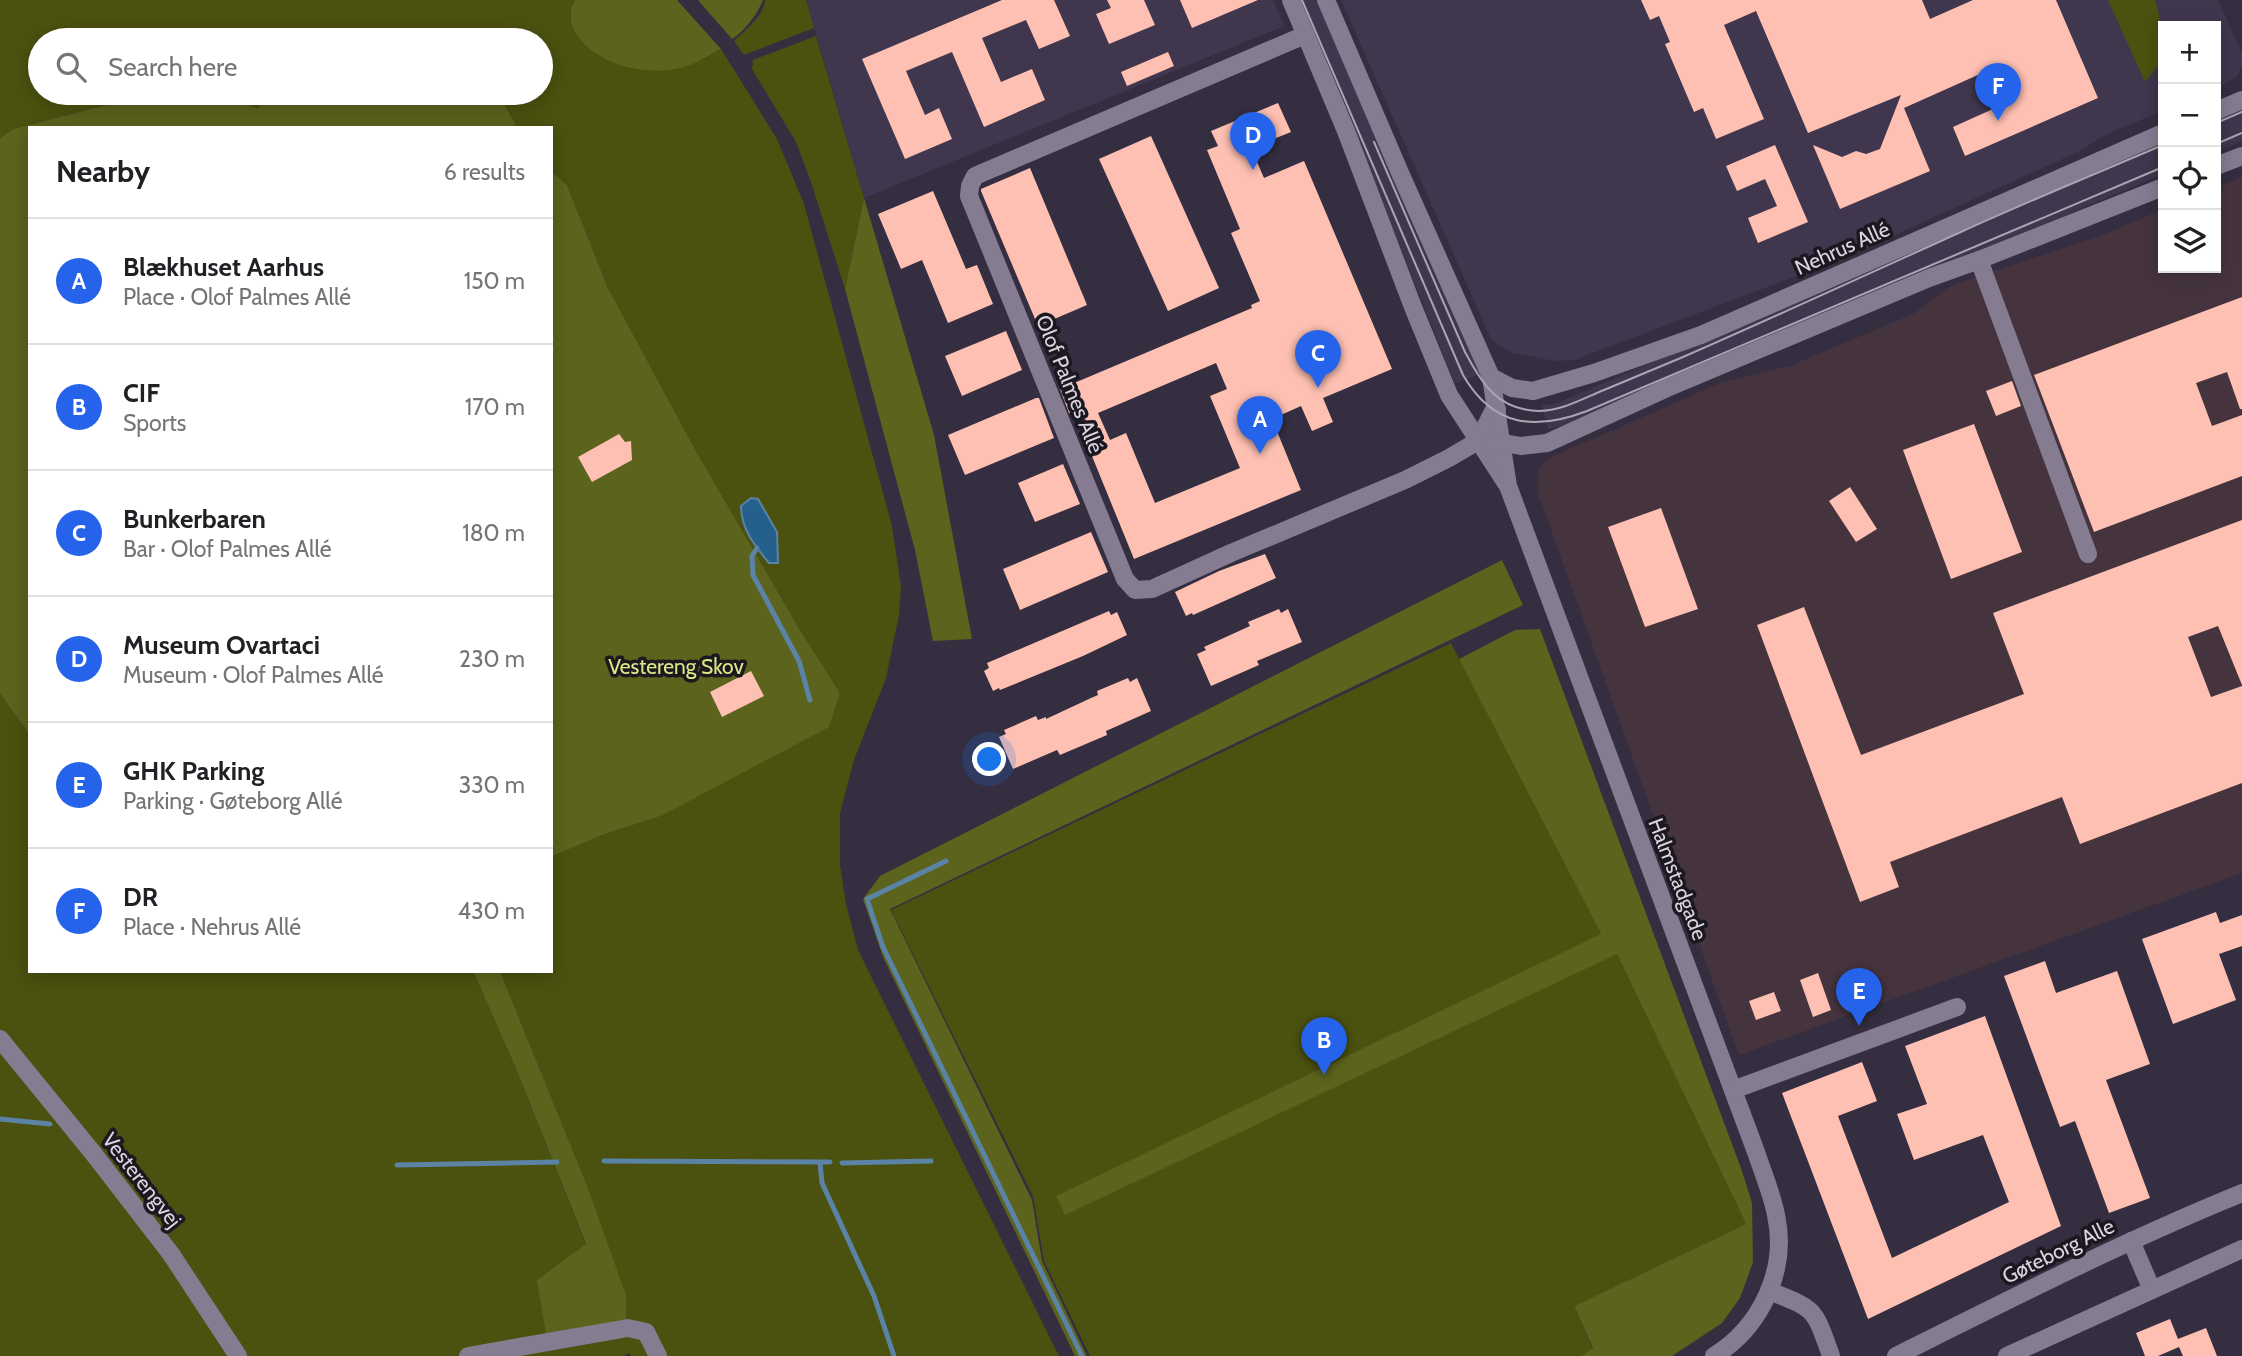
<!DOCTYPE html>
<meta charset="utf-8">
<style>
:root{--surface:#fff;--page:#f2f2f2;--text:#202124;--muted:#757577;--line:#e0e0e0;--accent:#2563eb}
body{margin:0;font-family:Cabin,sans-serif;background:var(--page);color:var(--text)}
.controls{position:absolute;right:21px;top:21px;display:grid;overflow:hidden;border-radius:0px;box-shadow:0 4px 18px #0003}
.controls button{width:63px;height:63px;display:grid;place-items:center;padding:0;border:0;border-bottom:2px solid var(--line);background:var(--surface);color:var(--text);font:35px sans-serif}
.you{position:absolute;left:990px;top:760px;width:24px;height:24px;margin:-18px;border:5px solid #fff;border-radius:50%;background:#1a73e8;box-shadow:0 0 0 10px #1a73e833}
.badge{display:grid;place-items:center;width:46px;height:46px;border-radius:50%;background:var(--accent);color:#fff;font-size:23px;font-weight:700}
.pin{position:absolute;translate:-50% -58px;filter:drop-shadow(0 2px 4px #0008)}
.pin::after{content:'';position:absolute;top:37px;width:24px;height:21px;background:inherit;clip-path:polygon(0 0,100% 0,50% 100%)}
.list{margin:0;padding:0;list-style:none}
h2{display:flex;justify-content:space-between;align-items:center;height:91px;margin:0;padding:0 28px;font-size:30px}
h2 small{font-size:23px;font-weight:400;color:var(--muted)}
.list li{display:grid;grid-template-columns:46px 1fr auto;gap:21px;align-items:center;box-sizing:border-box;height:126px;padding:0 28px;border-top:2px solid var(--line)}
.list b{display:block;font-size:26px;white-space:nowrap}
.list p{margin:0;font-size:23px;white-space:nowrap;color:var(--muted)}
.list em{font-size:23px;font-style:normal;color:var(--muted)}
.icon{flex:none;width:38px;height:38px;fill:none;stroke:currentColor;stroke-width:2;stroke-linecap:round;stroke-linejoin:round}
.map{position:relative;flex:none;width:2242px;height:1356px;overflow:hidden}
.search{position:absolute;background:var(--surface);box-shadow:0 4px 18px #0003;left:28px;top:28px;width:525px;height:77px;display:flex;align-items:center;gap:18px;box-sizing:border-box;padding:0 24px;border-radius:38px;color:var(--muted);font-size:26px}
.panel{position:absolute;background:var(--surface);box-shadow:0 4px 18px #0003;left:28px;top:126px;width:525px;height:847px;border-radius:0px}
.map>svg:first-child{display:block}
</style>
<div class="map">
<svg width="2242" height="1356" viewBox="0 0 2242 1356">
<rect width="100%" height="100%" fill="#352e40"/>
<g fill="#40364e">
<polygon points="806,0 1273,0 1284,26 864,198"/>
<polygon points="1296,0 1322,0 1483,373 1455,384 1385,209"/>
<polygon points="1341,0 2218,0 2242,53 2242,66 2237,76 2216,89 2216,26 2163,26 2163,111 2107,134 2080,151 1842,259 1603,349 1574,360 1555,361 1513,353 1501,347 1491,339"/>
<polygon points="2242,105 2242,141 2216,152 2216,116"/>
<polygon points="2163,139 2163,174 1576,422 1548,429 1542,405 1554,404 1567,399"/>
</g>
<polygon fill="#45343e" points="2242,177 2242,873 1739,1055 1539,496 1537,478 1540,468 1547,460 1563,452 1723,382 1790,366 1915,313 1952,285 2105,234 2163,209 2163,268 2216,268 2216,188"/>
<g fill="#4b510f">
<polygon points="0,0 575,0 572,5 702,60 721,49 777,139 804,204 892,526 901,586 899,615 886,678 854,760 840,813 840,865 846,904 858,950 1059,1356 631,1356 630,1353 623,1356 0,1356 0,694 30,735 30,971 473,971 517,1071 586,1245 537,1280 626,1320 586,1183 500,971 551,971 551,857 605,834 661,816 840,693 800,630 696,451 608,288 567,185 551,171 551,128 517,128 499,93 541,93 541,40 449,40 444,38 440,40 40,40 40,93 153,93 13,129 0,138"/>
<path d="M765,0h41l8,28 -70,27 -10,-14c11,-11 30,-25 31,-41z"/>
<polygon points="2108,0 2155,0 2163,30 2163,59 2145,82"/>
<polygon points="816,36 864,198 845,289 811,182 796,142 752,69 753,60"/>
<polygon points="223,93 273,93 257,108"/>
<polygon points="1451,643 1601,934 1617,954 1746,1224 1574,1306 1593,1349 1581,1356 1090,1356 1044,1261 1033,1196 891,910"/>
</g>
<g fill="#5b631d">
<path d="M575,0h102l44,49c-14,8 -29,17 -45,20 -15,3 -34,2 -49,-2 -27,-6 -70,-34 -52,-67z"/>
<path d="M698,0h65c-5,13 -19,32 -31,39z"/>
<path d="M153,93h70l34,15 16,-15c13,0 34,3 45,0h181l18,35h-487v607l-30,-41v-556l13,-9z"/>
<polygon points="551,171 567,185 608,288 696,451 800,630 840,693 829,727 661,816 605,834 551,857"/>
<polygon points="864,198 934,435 972,639 933,641 915,550 845,289"/>
<polygon points="1502,560 1523,605 890,909 1032,1200 1042,1261 1087,1356 1075,1356 883,957 863,899 880,876"/>
<polygon points="1540,629 1742,1171 1752,1203 1753,1262 1740,1298 1722,1323 1672,1356 1581,1356 1593,1348 1574,1306 1746,1224 1617,954 1065,1215 1056,1196 1601,934 1459,659 1515,630"/>
<polygon points="473,971 500,971 586,1183 626,1295 626,1320 546,1334 537,1280 586,1244 517,1071"/>
</g>
<path fill="#24608b" stroke="#5b83a5" stroke-width="2" d="M751,498l7,1 19,33 1,31h-9c-14,-17 -28,-34 -28,-57z"/>
<g fill="none" stroke-linecap="round" stroke-linejoin="round">
<g stroke="#5b83a5" stroke-width="5">
<polyline points="757,548 752,556 753,575 799,661 810,700"/>
<polyline points="946,861 867,899 883,947 1082,1356"/>
<polyline points="0,1119 50,1124"/>
<polyline points="604,1161 830,1162"/>
<polyline points="820,1163 822,1183 874,1296 894,1356"/>
<polyline points="842,1163 931,1161"/>
<polyline points="397,1165 557,1162"/>
</g>
</g>
<g fill="#fec0b2" fill-rule="evenodd">
<polygon points="1002,0 1054,0 1070,36 1039,49 1026,20 982,38 1001,82 1032,69 1045,100 984,127 952,52 906,71 925,115 939,108 952,139 905,159 862,59"/>
<polygon points="1107,0 1144,0 1155,25 1109,44 1096,14 1111,8"/>
<polygon points="1180,0 1258,0 1192,28"/>
<polygon points="1641,0 1922,0 1930,19 1973,0 2056,0 2098,98 1965,156 1953,127 2004,104 1989,70 1904,108 1930,171 1840,209 1813,145 1842,157 1856,151 1866,154 1880,149 1901,95 1808,133 1756,11 1724,25 1764,119 1716,139 1703,108 1694,112 1665,44 1670,42 1659,16 1650,20"/>
<polygon points="1168,52 1174,66 1127,86 1121,72"/>
<path d="M1278,103l13,29 -40,16 13,30 40,-17 88,208 -69,29 10,24 -21,9 -11,-25 -29,13 29,71 -167,69 -49,-120 8,-3 -13,-28 -11,5 -9,-24 192,-81 -1,-3 9,-4 -29,-68 9,-4 -33,-79 11,-4 -7,-15zM1216,363l11,26 -17,7 30,72 -85,35 -29,-70 -16,7 -12,-27z"/>
<polygon points="1151,136 1219,288 1168,311 1099,159"/>
<polygon points="1775,145 1808,222 1758,243 1748,218 1777,206 1765,179 1737,191 1726,166"/>
<polygon points="1030,168 1087,305 1038,326 981,191 981,189"/>
<polygon points="933,191 966,269 977,265 993,304 948,323 922,260 901,269 878,214"/>
<polygon points="2242,297 2242,409 2240,409 2227,372 2196,383 2212,426 2242,415 2242,476 2094,532 2034,375"/>
<polygon points="1006,331 1022,370 962,396 945,356"/>
<polygon points="2012,381 2021,406 1996,416 1986,391"/>
<polygon points="1036,398 1039,398 1054,438 965,475 948,435"/>
<polygon points="1974,424 2022,552 1951,579 1903,450"/>
<polygon points="619,434 625,442 631,441 632,460 592,482 578,457"/>
<polygon points="1063,464 1080,504 1035,522 1018,483"/>
<polygon points="1850,487 1877,529 1856,542 1829,501"/>
<polygon points="1661,508 1698,609 1645,627 1608,527"/>
<polygon points="2242,520 2242,685 2218,626 2188,637 2211,697 2242,686 2242,783 2080,844 2062,797 1890,862 1899,887 1860,902 1757,625 1804,607 1861,755 2024,694 1993,613"/>
<polygon points="1091,532 1108,572 1020,610 1003,569"/>
<polygon points="1265,554 1276,578 1193,615 1192,613 1186,616 1175,592 1219,571"/>
<polygon points="1279,609 1281,613 1288,609 1302,642 1257,661 1259,665 1211,686 1197,654 1206,650 1204,647 1250,626 1248,622"/>
<polygon points="1109,611 1111,615 1117,612 1127,635 1083,656 1000,690 999,688 993,691 984,671 989,668 987,663"/>
<polygon points="751,671 764,696 722,717 710,692"/>
<polygon points="1128,678 1130,682 1137,678 1151,711 1106,731 1107,735 1060,755 1057,750 1013,769 999,737 1006,734 1004,730 1036,716 1038,720 1046,717 1046,719 1091,698 1098,695 1097,691"/>
<polygon points="2216,912 2220,923 2242,915 2242,946 2219,954 2236,1000 2173,1024 2142,939"/>
<polygon points="2045,961 2056,993 2117,971 2150,1064 2106,1080 2150,1198 2109,1213 2075,1121 2060,1127 2004,976"/>
<polygon points="1818,973 1831,1010 1813,1017 1800,980"/>
<polygon points="1774,992 1781,1011 1756,1020 1749,1001"/>
<polygon points="1985,1016 2061,1226 1868,1319 1782,1093 1862,1062 1877,1101 1838,1116 1892,1258 2009,1202 1983,1135 1914,1160 1897,1114 1927,1104 1905,1046"/>
<polygon points="2170,1319 2178,1339 2206,1328 2217,1356 2183,1356 2179,1347 2158,1356 2145,1356 2136,1333"/>
</g>
<g fill="none" stroke-linecap="round" stroke-linejoin="round">
<g stroke="#857c91" stroke-width="18">
<polyline points="1291,0 1346,131 1413,307 1449,395 1506,483"/>
<polyline points="1326,0 1401,175 1491,377 1512,388 1533,391 1594,373 1701,335 2163,133"/>
<polyline points="1305,35 975,176 970,186 969,196 1125,579 1135,590 1152,589 1231,553 1405,480 1449,458 1478,441 1494,410 1497,409"/>
<polyline points="2216,111 2242,100"/>
<polyline points="2216,166 2242,156"/>
<polyline points="1979,260 2088,554"/>
<path d="M1491,377l17,109 248,666c7,21 16,42 20,63 12,55 -15,112 -62,141"/>
<polyline points="1492,441 1521,446 1547,443 1667,388 1929,278 1979,260 2163,187"/>
<polyline points="0,1039 93,1153 171,1254 238,1356"/>
<polyline points="1733,1090 1957,1007"/>
<polyline points="2131,1241 2152,1290"/>
<path d="M1769,1291c47,18 45,17 62,65"/>
<polyline points="468,1356 628,1328 646,1332 658,1356"/>
<path d="M1896,1356c114,-57 228,-115 346,-163"/>
<polyline points="2007,1356 2242,1249"/>
</g>
<g stroke="#aba5b3" stroke-width="2">
<path d="M1302,0l161,375c30,52 72,56 124,36l576,-244"/>
<polyline points="2216,123 2242,112"/>
<path d="M1374,142l91,210c18,33 33,58 74,59 23,0 45,-13 65,-21 26,-11 53,-22 79,-33 94,-41 187,-84 280,-126 66,-30 134,-58 200,-86"/>
<polyline points="2216,144 2242,133"/>
</g>
</g>
<g text-anchor="middle" dominant-baseline="central" stroke-width="7" stroke-linejoin="round" paint-order="stroke">
<g font-size="21" fill="#dad5e1" stroke="#1b1820">
<text transform="translate(1842 248) rotate(-24)">Nehrus Allé</text>
<text transform="translate(1070 384) rotate(68)">Olof Palmes Allé</text>
<text transform="translate(1678 879) rotate(69)">Halmstadgade</text>
<text transform="translate(142 1180) rotate(52)">Vesterengvej</text>
<text transform="translate(2058 1251) rotate(-26)">Gøteborg Alle</text>
</g>
<g font-size="21" fill="#dae786" stroke="#1b1820">
<text x="676" y="666">Vestereng Skov</text>
</g>
</g>
</svg>
<div class="controls">
<button>+</button>
<button>−</button>
<button><svg class="icon" aria-label="locate" viewBox="0 0 24 24"><circle cx="12" cy="12" r="6"/><path d="M12 2v4M12 18v4M2 12h4M18 12h4"/></svg></button>
<button><svg class="icon" aria-label="layers" viewBox="0 0 24 24"><path d="M12 4l9 5-9 5-9-5zM3 14l9 5 9-5"/></svg></button>
</div>
<div class="you"></div>
<div class="pin badge" style="left:1260px;top:454px">A</div>
<div class="pin badge" style="left:1324px;top:1075px">B</div>
<div class="pin badge" style="left:1318px;top:388px">C</div>
<div class="pin badge" style="left:1253px;top:170px">D</div>
<div class="pin badge" style="left:1859px;top:1026px">E</div>
<div class="pin badge" style="left:1998px;top:121px">F</div>
<div class="search"><svg class="icon" aria-label="search" viewBox="0 0 24 24"><circle cx="10" cy="10" r="6"/><path d="M15 15l6 6"/></svg>Search here</div>
<section class="panel">
<h2>Nearby<small>6 results</small></h2>
<ul class="list">
<li><span class="badge">A</span><div><b>Blækhuset Aarhus</b><p>Place · Olof Palmes Allé</p></div><em>150 m</em></li>
<li><span class="badge">B</span><div><b>CIF</b><p>Sports</p></div><em>170 m</em></li>
<li><span class="badge">C</span><div><b>Bunkerbaren</b><p>Bar · Olof Palmes Allé</p></div><em>180 m</em></li>
<li><span class="badge">D</span><div><b>Museum Ovartaci</b><p>Museum · Olof Palmes Allé</p></div><em>230 m</em></li>
<li><span class="badge">E</span><div><b>GHK Parking</b><p>Parking · Gøteborg Allé</p></div><em>330 m</em></li>
<li><span class="badge">F</span><div><b>DR</b><p>Place · Nehrus Allé</p></div><em>430 m</em></li>
</ul>
</section>
</div>
